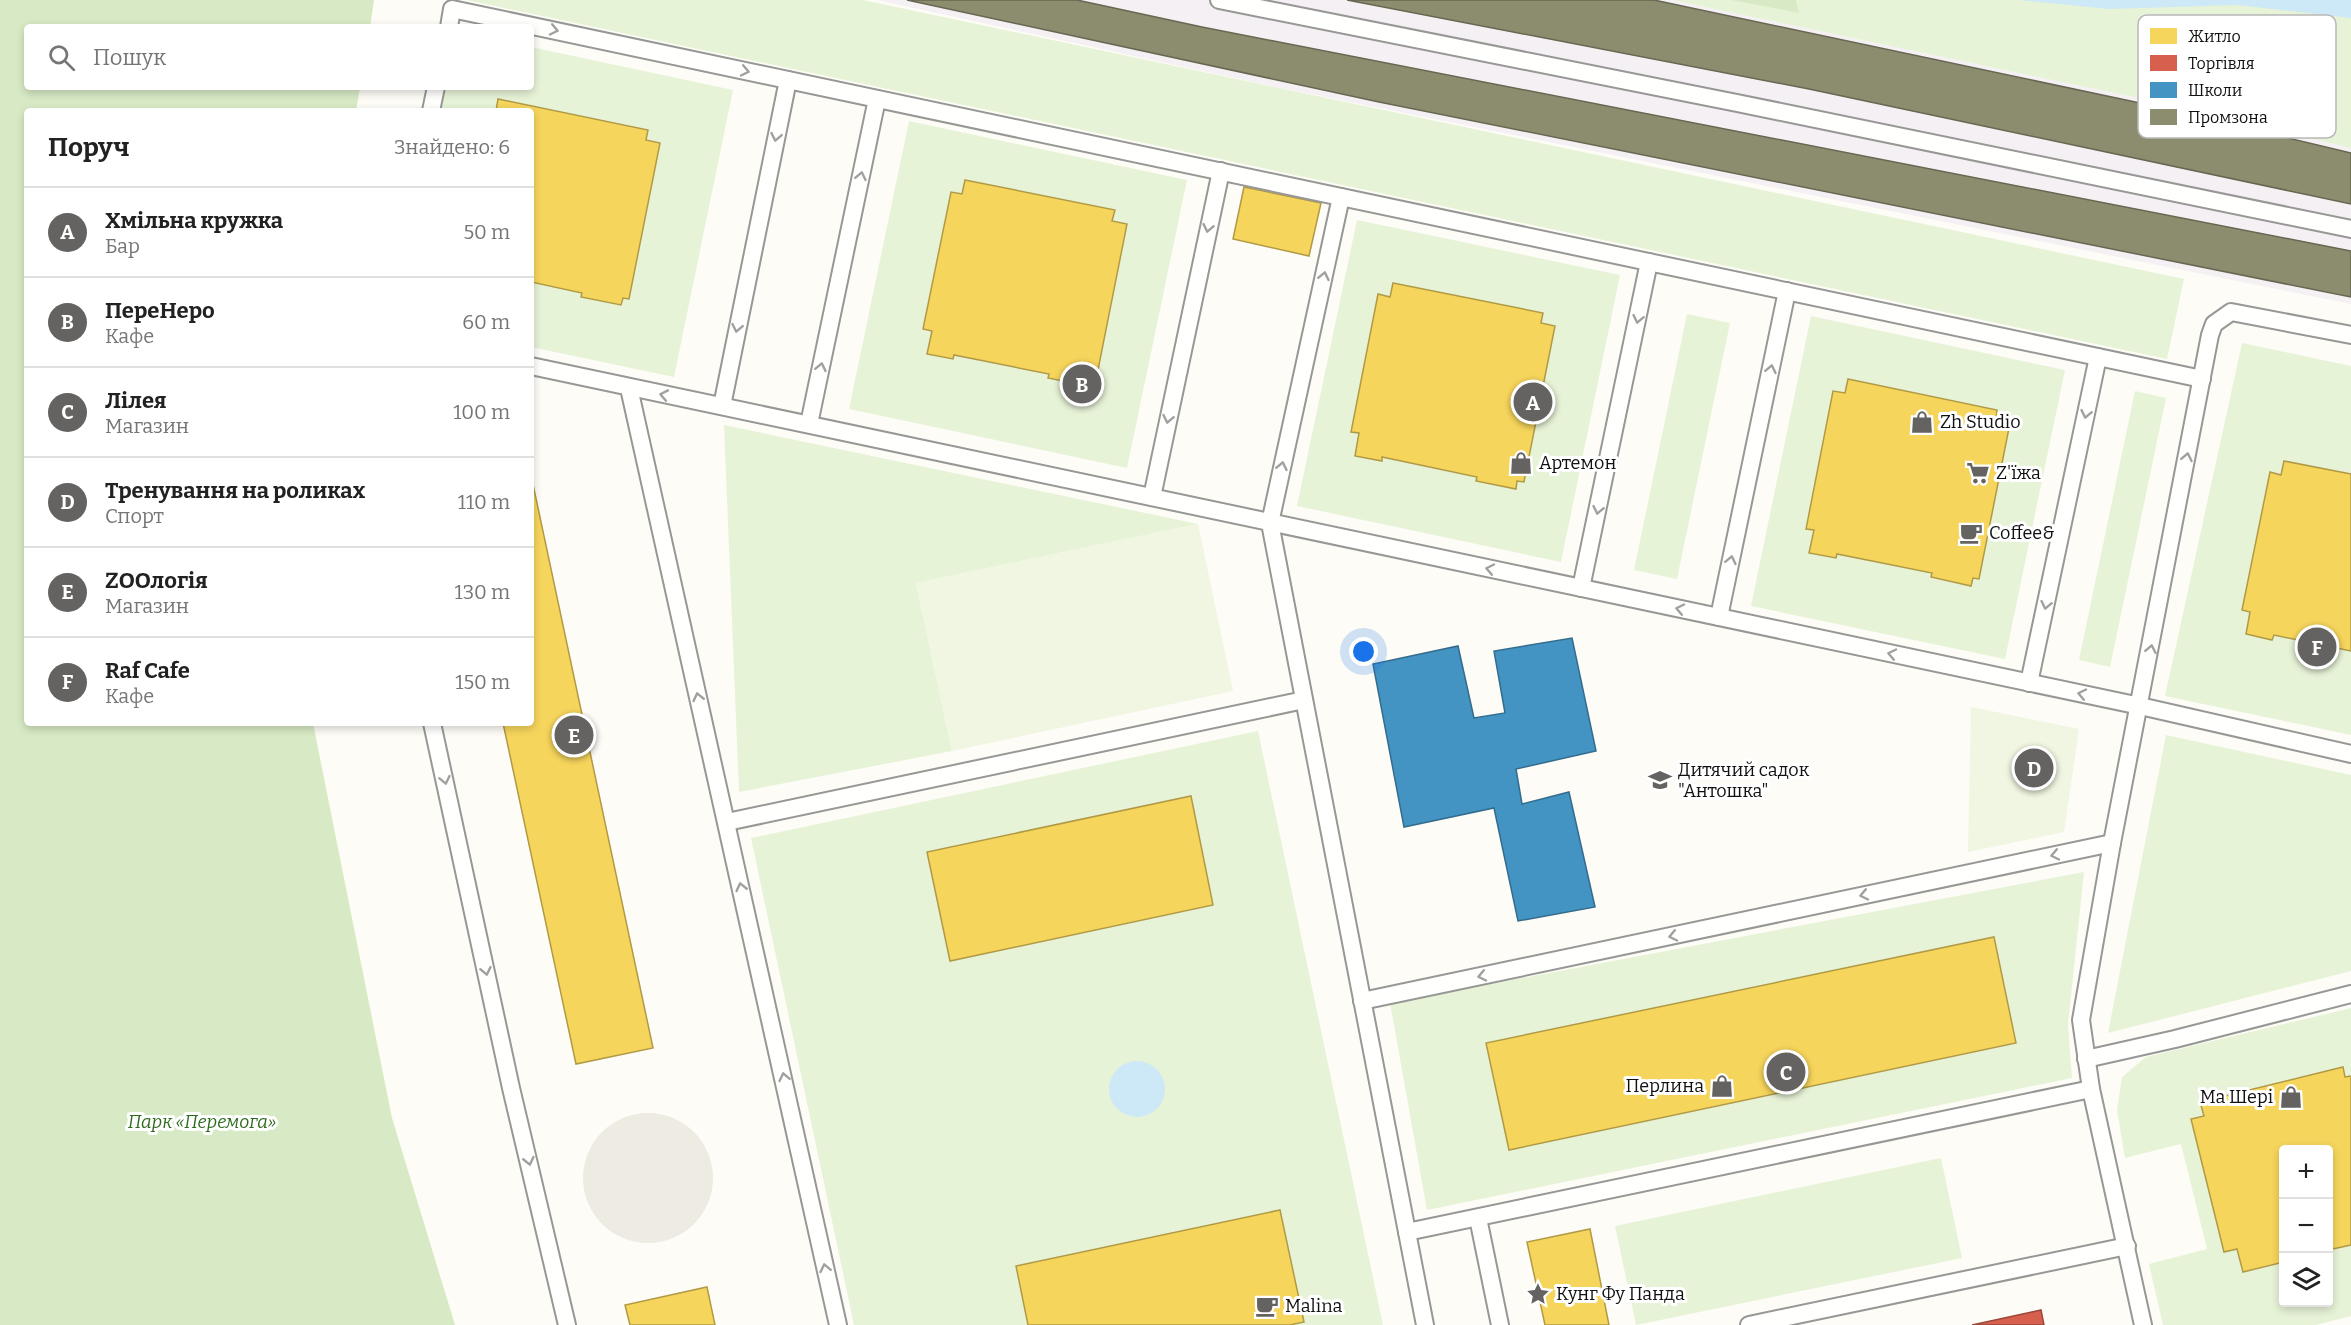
<!DOCTYPE html>
<html lang="uk">
<meta charset="utf-8">
<style>
:root{--surface:#fff;--page:#f6f6f6;--text:#222;--muted:#767676;--line:#e0e0e0;--accent:#646362}
body{margin:0;font-family:Bitter,serif;background:var(--page);color:var(--text)}
.controls{position:absolute;right:18px;bottom:18px;display:grid;overflow:hidden;border-radius:6px;box-shadow:0 3px 9px #0003}
.controls button{width:54px;height:54px;display:grid;place-items:center;padding:0;border:0;border-bottom:2px solid var(--line);background:var(--surface);color:var(--text);font:30px sans-serif}
.you{position:absolute;left:1364px;top:652px;width:21px;height:21px;margin:-15px;border:4px solid #fff;border-radius:50%;background:#1a73e8;box-shadow:0 0 0 9px #1a73e833}
.badge{display:grid;place-items:center;width:39px;height:39px;border-radius:50%;background:var(--accent);color:#fff;font-size:20px;font-weight:700}
.pin{position:absolute;translate:-50% -50%;border:3px solid #fff;box-shadow:0 2px 6px #0006}
.list{margin:0;padding:0;list-style:none}
h2{display:flex;justify-content:space-between;align-items:center;height:78px;margin:0;padding:0 24px;font-size:26px}
h2 small{font-size:20px;font-weight:400;color:var(--muted)}
.list li{display:grid;grid-template-columns:39px 1fr auto;gap:18px;align-items:center;box-sizing:border-box;height:90px;padding:0 24px;border-top:2px solid var(--line)}
.list b{display:block;font-size:22px;white-space:nowrap}
.list p{margin:0;font-size:20px;white-space:nowrap;color:var(--muted)}
.list em{font-size:20px;font-style:normal;color:var(--muted)}
.icon{flex:none;width:33px;height:33px;fill:none;stroke:currentColor;stroke-width:2;stroke-linecap:round;stroke-linejoin:round}
.map{position:relative;flex:none;width:2351px;height:1325px;overflow:hidden}
.search{position:absolute;background:var(--surface);box-shadow:0 3px 9px #0003;left:24px;top:24px;width:510px;height:66px;display:flex;align-items:center;gap:15px;box-sizing:border-box;padding:0 21px;border-radius:6px;color:var(--muted);font-size:22px}
.panel{position:absolute;background:var(--surface);box-shadow:0 3px 9px #0003;left:24px;top:108px;width:510px;height:618px;border-radius:6px}
.map>svg:first-child{display:block}
</style>
<div class="map">
<svg width="2351" height="1325" viewBox="0 0 2351 1325">
<rect width="100%" height="100%" fill="#fdfcf7"/>
<polygon fill="#f5f0f3" points="877,0 1672,0 2138,98 2351,148 2351,304 1271,86"/>
<g fill="#e7f3d7" fill-rule="evenodd">
<polygon points="466,0 863,0 2184,279 2167,359"/>
<polygon points="1672,0 2351,0 2351,148 2138,98"/>
<polygon points="531,47 733,90 674,377 531,347 531,111 441,111 446,87 531,87"/>
<polygon points="909,121 1187,180 1127,468 849,409"/>
<polygon points="1357,220 1620,275 1561,562 1297,506"/>
<polygon points="1687,314 1730,323 1677,579 1634,570"/>
<polygon points="1811,316 2065,370 2005,659 1751,606"/>
<polygon points="2242,343 2351,366 2351,735 2165,696"/>
<polygon points="2135,391 2166,398 2110,667 2079,660"/>
<polygon points="724,425 1198,524 916,583 952,751 739,792"/>
<polygon points="1258,731 1383,1325 854,1325 751,838"/>
<polygon points="2166,735 2351,775 2351,971 2108,1033"/>
<polygon points="2084,872 2068,1024 2072,1078 1427,1210 1390,1003"/>
<path d="M2351,1008v308l-35,9h-153l-14,-61 58,-15 -26,-105 -56,14 -8,-48 5,-33 24,-20zM2284,1150h44v152h-44z"/>
<polygon points="1941,1158 1962,1258 1636,1325 1615,1226"/>
</g>
<g fill="#d8eac5">
<polygon points="0,0 374,0 370,27 27,27 27,87 360,87 356,111 27,111 27,723 313,723 392,1118 455,1325 0,1325"/>
<polygon points="1731,0 1796,0 1799,13"/>
</g>
<g fill="#f0f6e1">
<polygon points="1198,524 1233,691 952,751 916,583"/>
<polygon points="1971,707 2079,729 2064,832 1968,852"/>
</g>
<circle fill="#edebe2" cx="648" cy="1178" r="65"/>
<g fill="#cde8f7">
<polygon points="2020,0 2351,0 2351,18 2237,5 2109,9"/>
<circle cx="1137" cy="1089" r="28"/>
</g>
<g fill="#f6d55c" stroke="#b19a46" stroke-width="1.5">
<polygon points="498,99 648,130 646,140 660,143 629,299 623,298 621,305 581,297 582,293 531,282 531,111 496,111"/>
<polygon points="965,180 1115,210 1112,221 1127,224 1096,380 1089,379 1088,386 1048,378 1049,374 954,355 953,359 927,354 932,331 923,329 951,192 962,194"/>
<polygon points="1244,187 1321,203 1309,256 1233,239"/>
<polygon points="1393,283 1543,313 1541,323 1555,326 1524,482 1517,481 1516,489 1476,481 1477,477 1382,457 1382,461 1355,456 1359,433 1351,432 1378,294 1390,297"/>
<polygon points="1848,379 1997,410 1996,420 2010,423 1979,579 1973,578 1971,586 1931,577 1932,573 1837,554 1836,558 1809,553 1814,530 1806,529 1833,391 1845,393"/>
<polygon points="2284,461 2351,474 2351,651 2274,635 2272,640 2246,634 2250,612 2242,610 2270,472 2281,475"/>
<polygon points="531,475 653,1048 576,1064 503,723 531,723"/>
<polygon points="1191,796 1213,905 950,961 927,852"/>
<polygon points="1994,937 2016,1043 1509,1150 1486,1043"/>
<polygon points="2343,1067 2345,1077 2351,1076 2351,1245 2328,1250 2328,1150 2284,1150 2284,1262 2243,1272 2237,1249 2224,1252 2191,1119 2204,1116 2200,1102"/>
<polygon points="1280,1210 1304,1322 1290,1325 1028,1325 1016,1266"/>
<polygon points="1590,1229 1609,1325 1545,1325 1527,1242"/>
<polygon points="707,1287 715,1325 630,1325 625,1305"/>
</g>
<polygon fill="#d6604d" stroke="#9b483b" stroke-width="1.5" points="2041,1310 2044,1325 1972,1325"/>
<polygon fill="#4393c3" stroke="#346c8e" stroke-width="1.5" points="1572,638 1596,751 1516,769 1522,804 1569,792 1595,907 1518,921 1494,808 1404,827 1373,664 1458,646 1474,718 1505,713 1494,651"/>
<g fill="#8c8c6e" stroke="#676752" stroke-width="1.5">
<polygon points="907,0 1077,0 1202,27 2351,251 2351,297 1379,102"/>
<polygon points="1347,0 1654,0 2140,103 2351,153 2351,204 1809,89"/>
</g>
<g fill="none" stroke-linecap="round" stroke-linejoin="round">
<g stroke="#979795" stroke-width="20">
<g id="lane">
<polyline points="1219,0 1737,103 2351,229"/>
<polyline points="449,27 452,9 2202,379"/>
<polyline points="431,111 436,87"/>
<polyline points="1341,197 1270,523 1425,1325"/>
<polyline points="531,366 2140,706 2351,754"/>
<polyline points="629,388 838,1325"/>
<polyline points="722,406 788,80"/>
<polyline points="809,424 877,99"/>
<polyline points="1152,497 1221,171"/>
<polyline points="1581,588 1649,262"/>
<polyline points="1719,617 1787,291"/>
<polyline points="2029,683 2098,357"/>
<polyline points="432,723 511,1088 567,1325"/>
<polyline points="727,822 1304,700"/>
<polyline points="1362,1001 2112,843"/>
<polyline points="2086,1059 2175,1039 2351,994"/>
<polyline points="1478,1218 1500,1325"/>
<polyline points="1407,1232 2091,1089"/>
<polyline points="1749,1325 2127,1246"/>
<polyline points="2143,1325 2091,1089 2081,1020 2112,843 2210,335 2214,324 2231,312 2351,335"/>
</g>
</g>
<use href="#lane" stroke="#fffffe" stroke-width="16"/>
</g>
<defs><path id="oneway-chevron" d="M-2-3.5L2.5 0L-2 3.5" fill="none" stroke-width="1.6" stroke-linecap="round" stroke-linejoin="round" transform="scale(1.5)"/></defs>
<g stroke="#a0a09f">
<use href="#oneway-chevron" transform="translate(554 30) rotate(12)"/>
<use href="#oneway-chevron" transform="translate(745 71) rotate(12)"/>
<use href="#oneway-chevron" transform="translate(776 137) rotate(101)"/>
<use href="#oneway-chevron" transform="translate(861 176) rotate(-78)"/>
<use href="#oneway-chevron" transform="translate(1208 228) rotate(102)"/>
<use href="#oneway-chevron" transform="translate(1324 276) rotate(-78)"/>
<use href="#oneway-chevron" transform="translate(1638 319) rotate(102)"/>
<use href="#oneway-chevron" transform="translate(737 328) rotate(101)"/>
<use href="#oneway-chevron" transform="translate(821 367) rotate(-78)"/>
<use href="#oneway-chevron" transform="translate(1771 369) rotate(-78)"/>
<use href="#oneway-chevron" transform="translate(664 395) rotate(-169)"/>
<use href="#oneway-chevron" transform="translate(2086 414) rotate(102)"/>
<use href="#oneway-chevron" transform="translate(1168 419) rotate(102)"/>
<use href="#oneway-chevron" transform="translate(2187 457) rotate(-79)"/>
<use href="#oneway-chevron" transform="translate(1282 466) rotate(-78)"/>
<use href="#oneway-chevron" transform="translate(1598 510) rotate(102)"/>
<use href="#oneway-chevron" transform="translate(1731 560) rotate(-78)"/>
<use href="#oneway-chevron" transform="translate(1490 569) rotate(-168)"/>
<use href="#oneway-chevron" transform="translate(2046 605) rotate(102)"/>
<use href="#oneway-chevron" transform="translate(1680 609) rotate(-168)"/>
<use href="#oneway-chevron" transform="translate(2151 649) rotate(-79)"/>
<use href="#oneway-chevron" transform="translate(1892 654) rotate(-168)"/>
<use href="#oneway-chevron" transform="translate(2082 694) rotate(-168)"/>
<use href="#oneway-chevron" transform="translate(698 697) rotate(-103)"/>
<use href="#oneway-chevron" transform="translate(445 780) rotate(78)"/>
<use href="#oneway-chevron" transform="translate(2055 855) rotate(168)"/>
<use href="#oneway-chevron" transform="translate(741 887) rotate(-103)"/>
<use href="#oneway-chevron" transform="translate(1864 895) rotate(168)"/>
<use href="#oneway-chevron" transform="translate(1673 936) rotate(168)"/>
<use href="#oneway-chevron" transform="translate(486 971) rotate(78)"/>
<use href="#oneway-chevron" transform="translate(1482 976) rotate(168)"/>
<use href="#oneway-chevron" transform="translate(784 1077) rotate(-102)"/>
<use href="#oneway-chevron" transform="translate(529 1161) rotate(77)"/>
<use href="#oneway-chevron" transform="translate(825 1268) rotate(-102)"/>
</g>
<defs>
<g id="shop-bare" transform="scale(1.8)"><path d="M-5-2.5h2.3a2.7 3.5 0 0 1 5.4 0H5L5.5 6h-11ZM-1.5-2.5h3a1.5 2.3 0 0 0-3 0Z" fill="#646362" stroke="#fff" stroke-width="2.5" paint-order="stroke"/></g>
<g id="supermarket-bare" transform="scale(1.8)"><path d="M-6-5.5h2.5l.6 2H6L4.5 2H-2.5L-4.4-4H-6ZM-1.5 3.2a1.3 1.3 0 1 0 .1 0ZM3 3.2a1.3 1.3 0 1 0 .1 0Z" fill="#646362" stroke="#fff" stroke-width="2.5" paint-order="stroke"/></g>
<g id="cafe-bare" transform="scale(1.8)"><path d="M-5.5-4.5H6V0H3Q3 3.5 0 3.5H-2.5Q-5.5 3.5-5.5 0ZM3-3.2v2h1.7v-2ZM-6 4.5H4V6H-6Z" fill="#646362" stroke="#fff" stroke-width="2.5" paint-order="stroke"/></g>
<g id="school-bare" transform="scale(1.8)"><path d="M0-5L7-2L0 1L-7-2ZM-4 1L0 2.5L4 1V4Q0 6-4 4Z" fill="#646362" stroke="#fff" stroke-width="2.5" paint-order="stroke"/></g>
<g id="sight-bare" transform="scale(1.8)"><path d="M0-6L1.8-2.2L6-1.7L2.9 1.2L3.7 5.4L0 3.3L-3.7 5.4L-2.9 1.2L-6-1.7L-1.8-2.2Z" fill="#646362" stroke="#fff" stroke-width="2.5" paint-order="stroke"/></g>
</defs>
<g fill-rule="evenodd">
<use href="#shop-bare" x="1922" y="422"/>
<use href="#shop-bare" x="1521" y="463"/>
<use href="#supermarket-bare" x="1978" y="473"/>
<use href="#cafe-bare" x="1971" y="533"/>
<use href="#school-bare" x="1660" y="780"/>
<use href="#shop-bare" x="1722" y="1086"/>
<use href="#shop-bare" x="2291" y="1097"/>
<use href="#sight-bare" x="1538" y="1294"/>
<use href="#cafe-bare" x="1267" y="1306"/>
</g>
<g text-anchor="middle" dominant-baseline="central" stroke-width="6" stroke-linejoin="round" paint-order="stroke">
<g font-size="18" fill="#111" stroke="#fff" text-anchor="start">
<text x="1940" y="422">Zh Studio</text>
<text x="1539" y="463">Артемон</text>
<text x="1996" y="473">Z'їжа</text>
<text x="1989" y="533">Coffee&amp;</text>
<text x="1678" y="770">Дитячий садок<tspan x="1678" dy="21">"Антошка"</tspan></text>
<text x="1704" y="1086" text-anchor="end">Перлина</text>
<text x="2273" y="1097" text-anchor="end">Ма Шері</text>
<text x="1556" y="1294">Кунг Фу Панда</text>
<text x="1285" y="1306">Malina</text>
</g>
<g font-size="18" font-style="italic" fill="#2f6b1f" stroke="#fff">
<text x="202" y="1122">Парк «Перемога»</text>
</g>
</g>
<rect x="2138" y="15" width="198" height="123" rx="9" fill="#fff" stroke="#b8b8b8" stroke-width="1.5"/>
<rect x="2150" y="28" width="27" height="16" fill="#f6d55c"/>
<rect x="2150" y="55" width="27" height="16" fill="#d6604d"/>
<rect x="2150" y="82" width="27" height="16" fill="#4393c3"/>
<rect x="2150" y="109" width="27" height="16" fill="#8c8c6e"/>
<g font-size="16" fill="#111">
<text x="2188" y="42">Житло</text>
<text x="2188" y="69">Торгівля</text>
<text x="2188" y="96">Школи</text>
<text x="2188" y="123">Промзона</text>
</g>
</svg>
<div class="controls">
<button>+</button>
<button>−</button>
<button><svg class="icon" aria-label="layers" viewBox="0 0 24 24"><path d="M12 4l9 5-9 5-9-5zM3 14l9 5 9-5"/></svg></button>
</div>
<div class="you"></div>
<div class="pin badge" style="left:1533px;top:402px">A</div>
<div class="pin badge" style="left:1082px;top:384px">B</div>
<div class="pin badge" style="left:1786px;top:1072px">C</div>
<div class="pin badge" style="left:2034px;top:768px">D</div>
<div class="pin badge" style="left:574px;top:735px">E</div>
<div class="pin badge" style="left:2317px;top:647px">F</div>
<div class="search"><svg class="icon" aria-label="search" viewBox="0 0 24 24"><circle cx="10" cy="10" r="6"/><path d="M15 15l6 6"/></svg>Пошук</div>
<section class="panel">
<h2>Поруч<small>Знайдено: 6</small></h2>
<ul class="list">
<li><span class="badge">A</span><div><b>Хмільна кружка</b><p>Бар</p></div><em>50 m</em></li>
<li><span class="badge">B</span><div><b>ПереНеро</b><p>Кафе</p></div><em>60 m</em></li>
<li><span class="badge">C</span><div><b>Лілея</b><p>Магазин</p></div><em>100 m</em></li>
<li><span class="badge">D</span><div><b>Тренування на роликах</b><p>Спорт</p></div><em>110 m</em></li>
<li><span class="badge">E</span><div><b>ZООлогія</b><p>Магазин</p></div><em>130 m</em></li>
<li><span class="badge">F</span><div><b>Raf Cafe</b><p>Кафе</p></div><em>150 m</em></li>
</ul>
</section>
</div>
